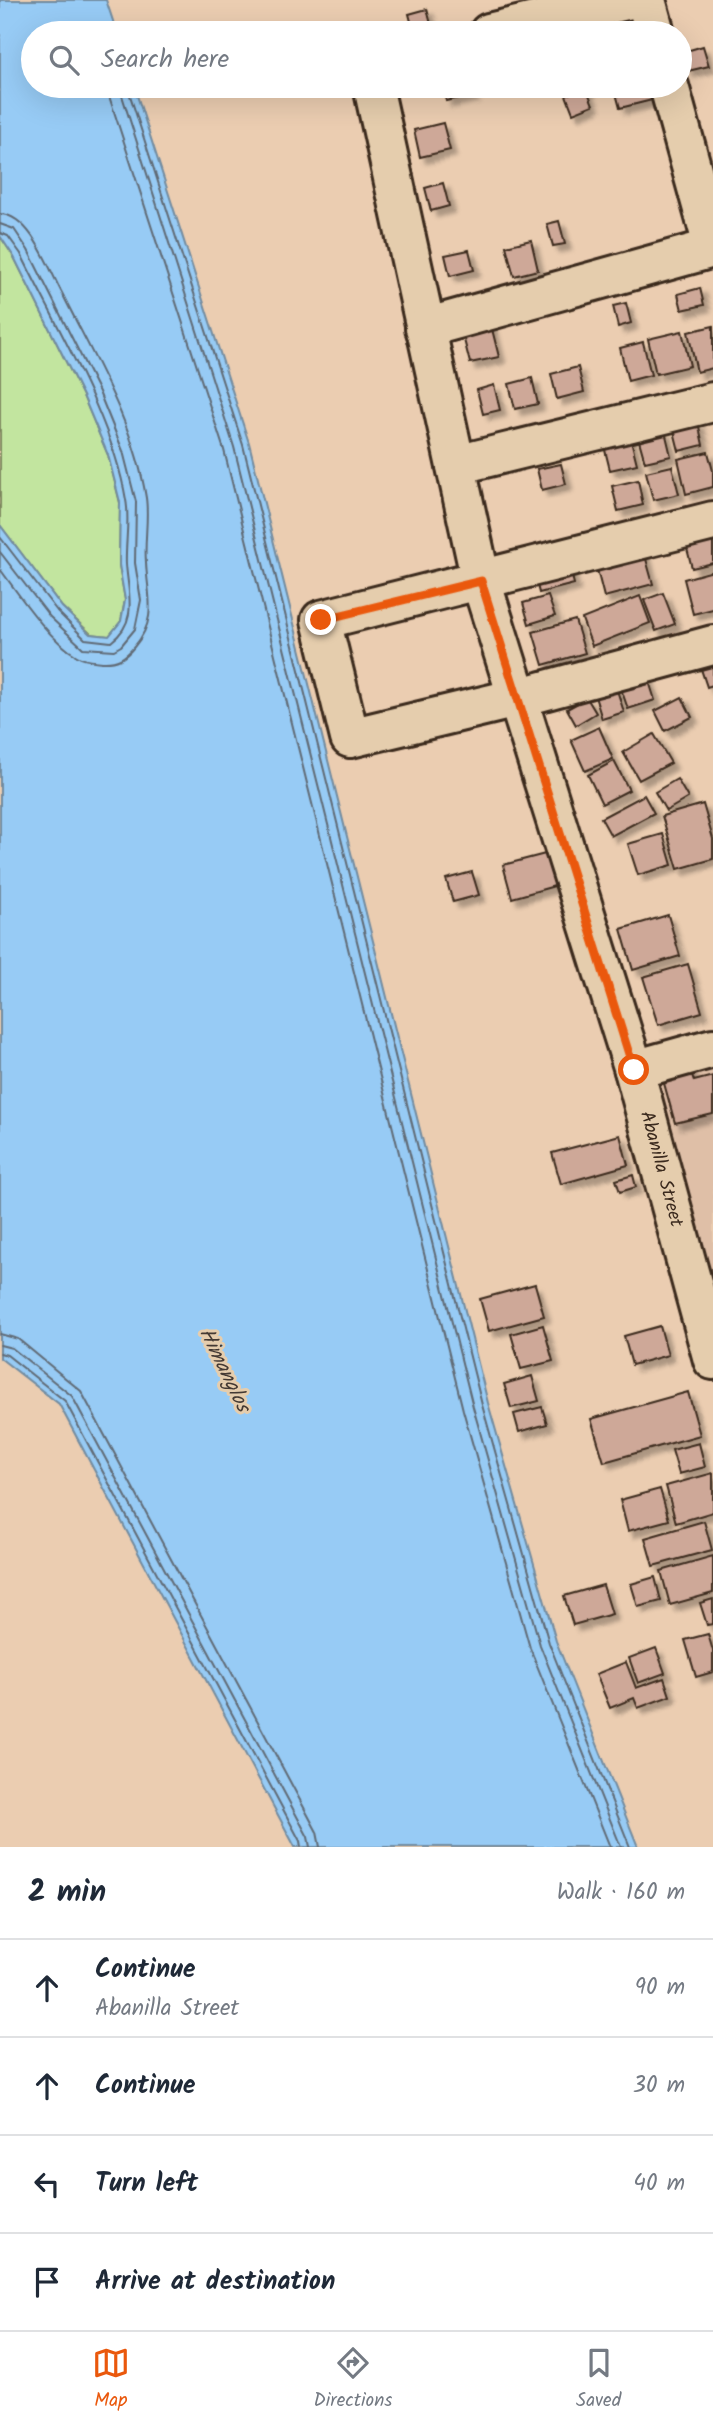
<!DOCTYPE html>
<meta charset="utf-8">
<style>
:root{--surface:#fff;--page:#f6f6f7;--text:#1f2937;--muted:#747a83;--line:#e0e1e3;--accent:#ea580c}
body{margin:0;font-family:Kalam,sans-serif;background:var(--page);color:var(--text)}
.stop{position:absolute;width:21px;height:21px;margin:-16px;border:5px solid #ea580c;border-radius:50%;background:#fff}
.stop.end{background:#ea580c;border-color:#fff;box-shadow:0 2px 7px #0008}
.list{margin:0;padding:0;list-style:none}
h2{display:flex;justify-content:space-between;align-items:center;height:91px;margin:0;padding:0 28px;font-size:30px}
h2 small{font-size:23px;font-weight:400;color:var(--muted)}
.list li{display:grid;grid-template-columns:46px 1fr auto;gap:21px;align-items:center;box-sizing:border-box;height:98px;padding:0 28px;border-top:2px solid var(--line)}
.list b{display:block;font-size:26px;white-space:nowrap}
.list p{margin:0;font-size:23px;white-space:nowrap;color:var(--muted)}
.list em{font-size:23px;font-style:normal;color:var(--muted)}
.icon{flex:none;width:38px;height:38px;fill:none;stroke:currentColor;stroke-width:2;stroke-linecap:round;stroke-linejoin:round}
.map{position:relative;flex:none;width:713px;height:1847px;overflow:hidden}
.search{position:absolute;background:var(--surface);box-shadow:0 7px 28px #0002;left:21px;right:21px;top:21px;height:77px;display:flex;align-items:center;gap:18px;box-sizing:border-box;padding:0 24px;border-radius:38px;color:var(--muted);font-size:26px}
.sheet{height:483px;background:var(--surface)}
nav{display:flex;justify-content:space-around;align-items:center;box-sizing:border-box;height:98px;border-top:2px solid var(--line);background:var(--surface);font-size:19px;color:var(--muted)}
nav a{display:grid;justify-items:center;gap:4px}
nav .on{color:var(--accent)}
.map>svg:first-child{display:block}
</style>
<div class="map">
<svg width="713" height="1847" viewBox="0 0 713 1847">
<defs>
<filter id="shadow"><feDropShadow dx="6" dy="6" stdDeviation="2" flood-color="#0004"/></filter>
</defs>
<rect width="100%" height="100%" fill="#ebcdb1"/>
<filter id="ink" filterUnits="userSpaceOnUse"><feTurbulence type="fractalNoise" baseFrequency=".0143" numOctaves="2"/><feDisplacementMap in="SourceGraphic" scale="14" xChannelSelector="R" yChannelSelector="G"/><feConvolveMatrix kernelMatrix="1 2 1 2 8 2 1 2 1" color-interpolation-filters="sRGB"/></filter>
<g filter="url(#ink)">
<polygon fill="#dfbfa7" points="713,1056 713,1318 643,1076"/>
<polygon fill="#c2e59f" stroke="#7e885e" stroke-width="2" points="0,236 14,257 84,398 108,455 120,503 119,565 125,600 121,621 109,636 91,634 62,607 0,525"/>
<polygon fill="#97cbf5" stroke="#728b9f" stroke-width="2" points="0,0 106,0 117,33 33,33 33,86 134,86 249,443 488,1403 556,1641 638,1847 295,1847 59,1404 0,1358 0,525 62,607 90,634 109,636 121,621 125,600 119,565 120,502 108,455 84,398 14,257 0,236"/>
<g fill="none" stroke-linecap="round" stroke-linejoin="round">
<g stroke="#606a74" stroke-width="2">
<polyline points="108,86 109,96 224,450 463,1410 530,1648 610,1847"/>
<polyline points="119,86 234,447 473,1407 540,1645 621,1847"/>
<polyline points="127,86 243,445 482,1405 549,1643 630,1847"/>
<path d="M0,214c31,1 49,55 62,79 32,65 73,133 84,205 3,21 -2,43 0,64 1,33 13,56 -12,85 -9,11 -17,16 -32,15 -9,-1 -18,-1 -25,-6 -29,-17 -57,-60 -77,-87"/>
<polyline points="0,224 14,229 28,250 99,392 123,451 136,502 135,563 141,600 135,629 121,646 114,650 83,648 50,617 0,552"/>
<path d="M0,233l8,3 13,18c36,74 92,166 105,246 4,20 -1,43 0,64 2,30 13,57 -15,78l-26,-3 -28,-28 -57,-74"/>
<polyline points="0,1334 18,1339 81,1391 317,1832 320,1847"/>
<polyline points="0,1345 12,1348 72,1396 308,1837 310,1847"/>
<polyline points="0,1353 7,1355 65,1401 300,1841 301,1847"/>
</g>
</g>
<g fill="#cea898" stroke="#3b2a1e" stroke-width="2" filter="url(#shadow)">
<polygon points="427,9 432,28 414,33 409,14"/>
<polygon points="703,46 709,66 688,71 683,52"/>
<polygon points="442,86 471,86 473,95 446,101"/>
<polygon points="614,86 648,86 652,100 620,108"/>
<polygon points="586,87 593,105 573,113 566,95"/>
<polygon points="443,123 450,150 420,157 414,130"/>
<polygon points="443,183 449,206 431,211 425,188"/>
<polygon points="559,221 565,244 553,246 547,224"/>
<polygon points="531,240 538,270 514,276 506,246"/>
<polygon points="469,250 474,270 450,276 445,255"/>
<polygon points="700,288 704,305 682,310 678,294"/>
<polygon points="626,303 631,323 618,327 613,306"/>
<polygon points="490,321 499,357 470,363 461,328"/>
<polygon points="713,326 713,368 697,372 688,332"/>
<polygon points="682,331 690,366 656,374 648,339"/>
<polygon points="643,342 651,375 628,381 620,348"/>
<polygon points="578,367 584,392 557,399 551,374"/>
<polygon points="532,378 538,404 515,409 509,384"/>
<polygon points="494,385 500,410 483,414 477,390"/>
<polygon points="698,422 703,445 679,451 673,427"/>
<polygon points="628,428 637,464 610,470 601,434"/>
<polygon points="665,431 671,456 645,462 638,437"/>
<polygon points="708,452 713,471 713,487 686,494 678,459"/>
<polygon points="561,464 566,484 542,490 537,469"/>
<polygon points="672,466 679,494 653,500 646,472"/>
<polygon points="638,480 643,505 618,511 612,486"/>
<polygon points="713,529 713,563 692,568 684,537"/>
<polygon points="641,541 653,584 604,597 593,554"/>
<polygon points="569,564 574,584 539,593 534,573"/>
<polygon points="713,571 713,609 693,614 684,579"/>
<polygon points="663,593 675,624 656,631 644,600"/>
<polygon points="548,596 555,616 529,624 523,603"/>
<polygon points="640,596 650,623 592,646 582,619"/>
<polygon points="575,620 585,653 543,665 533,632"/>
<polygon points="713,648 713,685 707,687 696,654"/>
<polygon points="647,675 655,700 628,709 619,683"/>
<polygon points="615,684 624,712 602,719 593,690"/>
<polygon points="682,697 692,717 665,731 655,711"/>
<polygon points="587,698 596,713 576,725 567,709"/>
<polygon points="599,727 613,759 585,771 571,740"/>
<polygon points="654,734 671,763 639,780 623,752"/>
<polygon points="614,761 629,790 602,804 588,775"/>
<polygon points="677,779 688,798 666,811 655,792"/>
<polygon points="644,795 654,813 611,836 601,818"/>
<polygon points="703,804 713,839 713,859 678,869 662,816"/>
<polygon points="663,834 672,865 638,875 628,844"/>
<polygon points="549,853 558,885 512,898 503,865"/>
<polygon points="472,872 479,895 453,902 446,879"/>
<polygon points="668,915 680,956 633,970 621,929"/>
<polygon points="688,964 702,1012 658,1025 643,977"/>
<polygon points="690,1069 694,1081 713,1076 713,1114 675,1123 662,1076"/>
<polygon points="620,1135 628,1165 561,1184 552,1153"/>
<polygon points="633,1175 636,1187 620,1192 616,1180"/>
<polygon points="535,1284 544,1316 489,1331 480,1299"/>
<polygon points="543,1325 553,1361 521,1369 511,1334"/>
<polygon points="660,1326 668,1355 632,1365 624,1336"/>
<polygon points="532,1376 539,1401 511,1408 504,1384"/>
<polygon points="688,1392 700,1435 604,1462 591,1419"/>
<polygon points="542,1407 547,1424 519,1432 514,1414"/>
<polygon points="699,1443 705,1467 679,1474 672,1450"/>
<polygon points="713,1473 713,1512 676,1523 666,1486"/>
<polygon points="660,1489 669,1520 628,1531 620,1500"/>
<polygon points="704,1521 712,1550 653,1566 645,1538"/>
<polygon points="713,1556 713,1593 670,1605 661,1571"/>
<polygon points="655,1577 661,1601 638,1607 631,1584"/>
<polygon points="603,1585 612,1614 573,1625 564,1596"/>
<polygon points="713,1599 713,1624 707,1625 700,1603"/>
<polygon points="708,1634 713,1651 713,1672 696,1677 685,1640"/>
<polygon points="656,1648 665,1673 638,1683 629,1658"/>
<polygon points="626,1662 636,1688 664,1678 670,1696 638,1708 634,1698 610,1708 596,1674"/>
</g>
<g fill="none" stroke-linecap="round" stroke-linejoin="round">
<g stroke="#3b2a1e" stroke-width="44">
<g id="minor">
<polyline points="646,0 655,33"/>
<polyline points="489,33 626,0"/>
<polyline points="373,86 481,581 634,1070 713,1360"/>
<polyline points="669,86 713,246"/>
<polyline points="425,328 713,248"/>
<polyline points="456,465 713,402"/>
<polyline points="713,521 321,620 350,738 517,698 713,645"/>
<polyline points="634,1070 713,1048"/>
</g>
</g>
<use href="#minor" stroke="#e5cdad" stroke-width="38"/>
</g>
</g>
<g fill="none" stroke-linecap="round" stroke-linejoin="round" filter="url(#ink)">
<polyline stroke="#ea580c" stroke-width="9" points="321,620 481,581 634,1070"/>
</g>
<g text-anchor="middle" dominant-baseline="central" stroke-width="6" stroke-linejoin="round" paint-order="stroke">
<g font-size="19" fill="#3b2a1e" stroke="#e5cdad">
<text transform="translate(661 1169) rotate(75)">Abanilla Street</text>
</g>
<g font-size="21" font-style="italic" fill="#443a34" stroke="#e5cdad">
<text transform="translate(224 1370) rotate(64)">Himanglos</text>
</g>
</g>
</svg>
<div class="stop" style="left:634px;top:1070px"></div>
<div class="stop end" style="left:321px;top:620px"></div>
<div class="search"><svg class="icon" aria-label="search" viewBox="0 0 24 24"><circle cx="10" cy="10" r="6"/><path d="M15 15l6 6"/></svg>Search here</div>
</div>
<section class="sheet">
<h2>2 min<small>Walk · 160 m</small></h2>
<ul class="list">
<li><svg class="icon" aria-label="ahead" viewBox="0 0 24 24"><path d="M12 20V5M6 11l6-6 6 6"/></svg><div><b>Continue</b><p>Abanilla Street</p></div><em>90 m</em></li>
<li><svg class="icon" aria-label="ahead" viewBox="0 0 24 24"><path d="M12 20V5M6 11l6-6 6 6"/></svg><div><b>Continue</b></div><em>30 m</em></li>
<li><svg class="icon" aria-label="left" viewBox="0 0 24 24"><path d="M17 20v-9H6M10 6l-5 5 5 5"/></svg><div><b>Turn left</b></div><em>40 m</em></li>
<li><svg class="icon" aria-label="arrive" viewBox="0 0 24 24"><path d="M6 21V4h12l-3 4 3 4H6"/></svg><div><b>Arrive at destination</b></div></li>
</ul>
</section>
<nav>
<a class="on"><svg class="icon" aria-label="map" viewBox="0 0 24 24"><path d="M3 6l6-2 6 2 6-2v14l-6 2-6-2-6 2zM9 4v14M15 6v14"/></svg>Map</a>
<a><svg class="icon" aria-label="directions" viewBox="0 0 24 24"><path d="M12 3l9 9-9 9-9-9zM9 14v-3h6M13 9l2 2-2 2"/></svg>Directions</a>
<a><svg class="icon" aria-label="saved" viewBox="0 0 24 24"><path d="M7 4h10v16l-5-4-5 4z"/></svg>Saved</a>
</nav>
